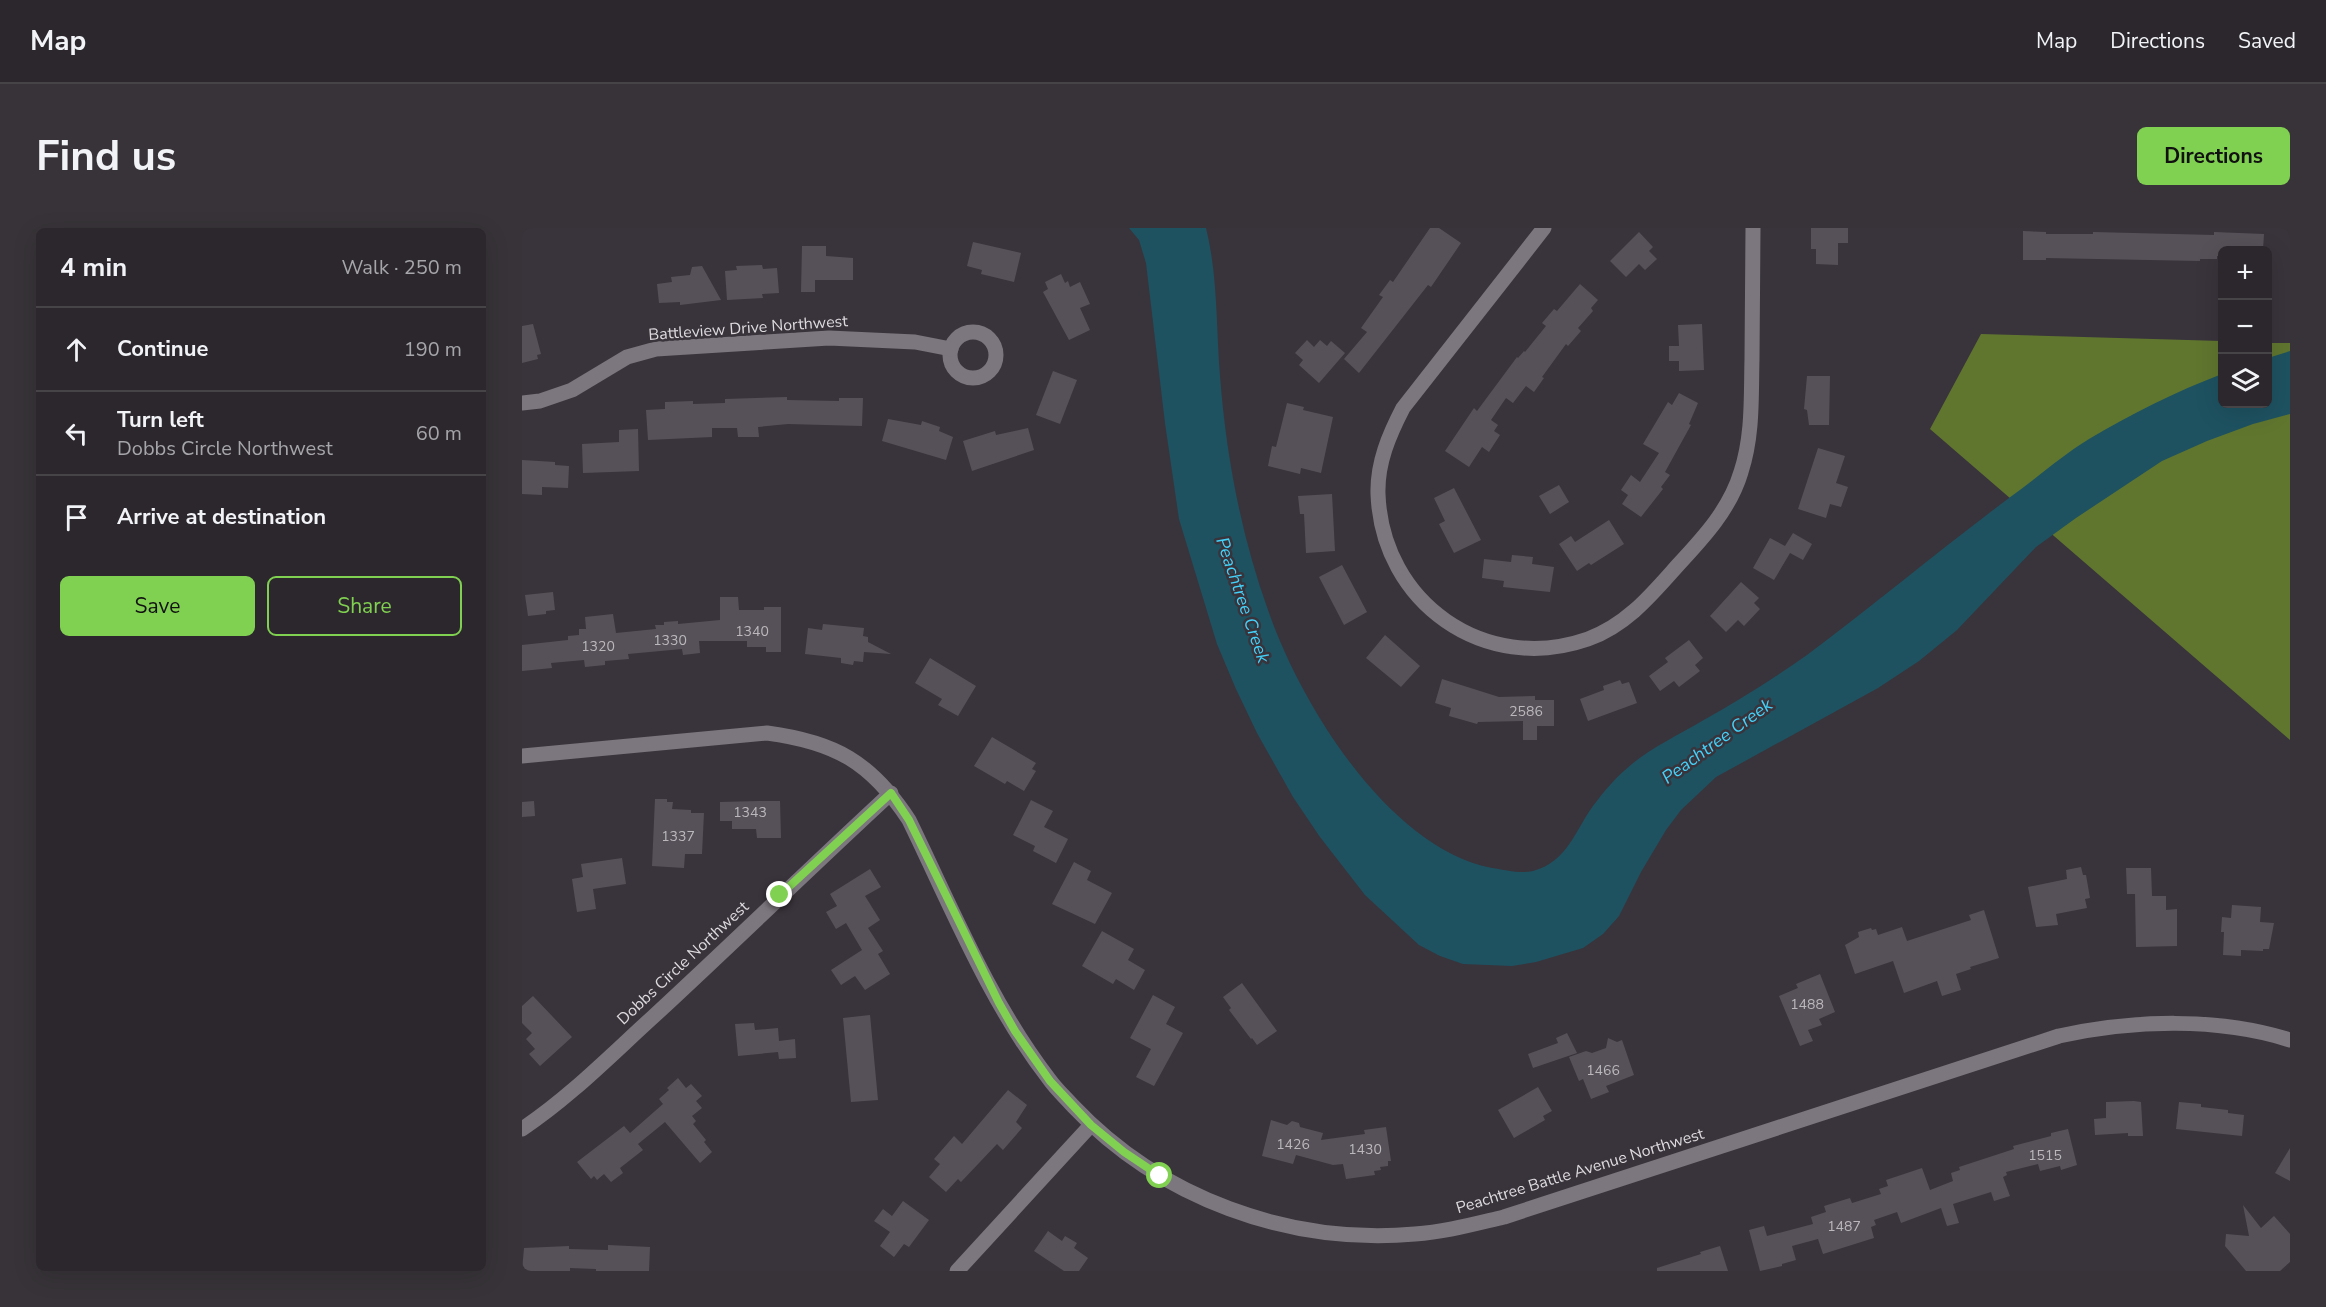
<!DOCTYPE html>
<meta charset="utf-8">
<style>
:root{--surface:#2b272c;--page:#373338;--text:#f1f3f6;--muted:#a6a5a9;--line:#474448;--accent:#80d051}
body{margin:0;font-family:"Nunito Sans",sans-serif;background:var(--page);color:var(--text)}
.controls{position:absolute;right:18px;top:18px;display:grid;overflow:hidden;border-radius:9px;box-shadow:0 6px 24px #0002}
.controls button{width:54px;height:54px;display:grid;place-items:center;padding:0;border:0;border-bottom:2px solid var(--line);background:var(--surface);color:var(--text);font:30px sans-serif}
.stop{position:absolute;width:18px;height:18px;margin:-14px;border:4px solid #80d051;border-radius:50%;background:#fff}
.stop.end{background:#80d051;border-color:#fff;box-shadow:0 2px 6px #0008}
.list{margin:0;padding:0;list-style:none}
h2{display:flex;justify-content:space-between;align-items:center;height:78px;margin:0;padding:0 24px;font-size:26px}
h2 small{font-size:20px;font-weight:400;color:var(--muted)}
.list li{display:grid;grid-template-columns:39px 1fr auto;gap:18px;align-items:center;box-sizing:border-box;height:84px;padding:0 24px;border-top:2px solid var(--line)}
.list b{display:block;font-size:22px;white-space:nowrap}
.list p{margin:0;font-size:20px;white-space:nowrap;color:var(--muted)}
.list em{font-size:20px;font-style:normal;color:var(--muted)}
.actions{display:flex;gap:12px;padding:18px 24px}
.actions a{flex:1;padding:14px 0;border:2px solid var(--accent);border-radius:9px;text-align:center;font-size:21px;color:var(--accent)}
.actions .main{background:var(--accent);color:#111}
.icon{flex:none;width:33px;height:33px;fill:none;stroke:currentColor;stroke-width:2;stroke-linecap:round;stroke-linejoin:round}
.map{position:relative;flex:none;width:1768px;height:1043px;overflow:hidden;border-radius:9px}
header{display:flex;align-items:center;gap:36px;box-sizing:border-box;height:84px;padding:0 30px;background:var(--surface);border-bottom:2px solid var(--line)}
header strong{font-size:28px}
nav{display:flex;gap:33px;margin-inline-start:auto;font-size:21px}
.intro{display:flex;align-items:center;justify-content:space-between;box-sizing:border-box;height:144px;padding:0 36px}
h1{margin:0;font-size:42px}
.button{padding:15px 27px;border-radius:9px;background:var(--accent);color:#111;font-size:21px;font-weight:700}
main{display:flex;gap:36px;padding:0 36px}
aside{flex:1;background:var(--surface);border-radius:9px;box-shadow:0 6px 24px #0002}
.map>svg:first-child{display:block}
</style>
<header>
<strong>Map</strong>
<nav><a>Map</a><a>Directions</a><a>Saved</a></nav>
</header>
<div class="intro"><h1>Find us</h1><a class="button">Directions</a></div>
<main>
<aside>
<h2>4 min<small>Walk · 250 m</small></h2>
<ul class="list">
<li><svg class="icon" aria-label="ahead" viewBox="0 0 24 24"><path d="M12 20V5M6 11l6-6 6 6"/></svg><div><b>Continue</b></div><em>190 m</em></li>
<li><svg class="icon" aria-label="left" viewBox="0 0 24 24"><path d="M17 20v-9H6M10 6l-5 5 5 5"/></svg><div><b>Turn left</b><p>Dobbs Circle Northwest</p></div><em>60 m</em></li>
<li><svg class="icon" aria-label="arrive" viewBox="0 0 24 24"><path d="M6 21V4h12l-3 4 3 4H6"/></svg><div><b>Arrive at destination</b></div></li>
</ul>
<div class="actions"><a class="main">Save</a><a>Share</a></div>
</aside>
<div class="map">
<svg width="1768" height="1043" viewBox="0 0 1768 1043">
<rect width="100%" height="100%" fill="#39343b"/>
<polygon fill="#60762f" points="1459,106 1700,113 1700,176 1746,176 1746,115 1768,115 1768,512 1408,201"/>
<path fill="#1e5261" d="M607,0h77c12,48 10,99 14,148 6,79 21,159 48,234 32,93 120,238 224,258 13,2 29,6 41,3 34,-9 42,-40 60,-65 11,-15 24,-30 39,-42 21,-17 46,-29 70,-43 36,-20 71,-42 105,-66 68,-51 134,-106 202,-157 27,-19 52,-42 80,-59 42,-25 88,-48 133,-65v30h46v-46l22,-7v63l-37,10 -46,17 -45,20 -86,57 -40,29 -79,83 -38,31 -41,27 -162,89 -35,33 -15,20 -25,42 -22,44 -16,18 -20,14 -47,14 -24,4 -49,-2 -23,-8 -21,-11 -54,-50 -45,-58 -27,-40 -36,-64 -21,-44 -19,-45 -38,-125 -14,-96 -19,-160 -7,-23z"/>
<g fill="#565158">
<polygon points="908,0 917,0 939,15 909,59 906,57 837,145 822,131 845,104 839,100 861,69 857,67 868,52 871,54"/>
<polygon points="1289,0 1326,0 1326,15 1316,15 1316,37 1294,36 1294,21 1289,21"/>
<polygon points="1501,3 1524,4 1524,6 1571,6 1571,4 1692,7 1692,4 1742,6 1741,22 1701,22 1701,28 1695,28 1695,31 1678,31 1678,33 1524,30 1524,32 1501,32"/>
<polygon points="1117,4 1131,19 1127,23 1135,31 1123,42 1117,36 1104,49 1088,33"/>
<polygon points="451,14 499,25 492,54 459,46 460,42 445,38"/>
<polygon points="280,18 304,18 304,28 331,30 331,52 293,52 293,64 279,64"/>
<polygon points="240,37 241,41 255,40 257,65 240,66 241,70 205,72 203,43 215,42 214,38"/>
<polygon points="180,38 199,72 158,77 158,74 137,75 135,56 150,54 149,49 168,47 170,39"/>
<polygon points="539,46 543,55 546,53 548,59 558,54 568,76 558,80 568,102 547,112 521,64 526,61 523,54"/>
<polygon points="1058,56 1076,72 1069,80 1071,83 1056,100 1059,103 1046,118 1044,116 1020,149 1022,150 1012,164 1004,158 991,175 984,170 969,192 976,197 972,203 978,207 967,224 960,219 947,239 923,223 952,180 955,183 995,129 996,130 1002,123 1003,124 1024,98 1020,95 1032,81 1035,83"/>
<polygon points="11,96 19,126 15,127 16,131 0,135 0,98"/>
<polygon points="1180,96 1182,142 1157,143 1157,133 1147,133 1147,118 1157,118 1156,97"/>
<polygon points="785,112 792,119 798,112 805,118 809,113 823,125 797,155 777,137 781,132 773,125"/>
<polygon points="531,143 555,152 538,196 514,187"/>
<polygon points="1285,148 1308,148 1307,197 1287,197 1285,182 1282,181"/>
<polygon points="1157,165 1176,175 1167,196 1169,197 1143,244 1148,247 1139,259 1141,261 1119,289 1100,276 1106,267 1099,262 1109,247 1118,254 1137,225 1121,216 1146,174 1150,177"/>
<polygon points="265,169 265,172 317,173 317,170 341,170 340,198 266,196 236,199 237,209 216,209 215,200 190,200 190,209 126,212 124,182 143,181 143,174 171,173 171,176 203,175 203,171"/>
<polygon points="765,175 782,179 781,182 811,189 799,245 779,240 778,246 746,238 750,218 754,219"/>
<polygon points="366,191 399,197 400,193 418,199 417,203 431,209 424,232 360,213"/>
<polygon points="506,200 512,222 450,243 441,213 473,203 474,207"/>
<polygon points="116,201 117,243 61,245 60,216 97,214 97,202"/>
<polygon points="1296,220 1323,228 1314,255 1326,259 1319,279 1308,276 1304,290 1276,281"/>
<polygon points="0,232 33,234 33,237 47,238 46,260 20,259 20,267 0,266"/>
<polygon points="1037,257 1047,274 1028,286 1017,268"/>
<polygon points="932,260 959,312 932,325 917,296 923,293 912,270"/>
<polygon points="810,266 813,323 784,325 782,286 778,286 776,268"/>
<polygon points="1087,292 1102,316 1069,337 1067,335 1055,343 1037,316 1049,308 1053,314"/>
<polygon points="1271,305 1290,316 1281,332 1268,325 1252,352 1231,340 1248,310 1263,318"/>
<polygon points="990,327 1011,329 1010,336 1032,339 1028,364 981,359 982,353 960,350 962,331 989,334"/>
<polygon points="820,337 845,384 822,397 797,349"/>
<polygon points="1219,354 1237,370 1232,375 1238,381 1222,398 1216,392 1204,404 1188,388"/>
<polygon points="31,364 33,382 24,383 24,386 6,388 3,367"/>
<polygon points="198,369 216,369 217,382 242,382 242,379 259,379 259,424 244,424 244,419 225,419 225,413 177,413 178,425 161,427 160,421 106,426 107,431 83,433 83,437 63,439 62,432 29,435 30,440 0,443 0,417 46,412 46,408 57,407 57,401 64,401 63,389 91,386 94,405 134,401 133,397 142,397 142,394 156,393 156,396 198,392"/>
<polygon points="301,396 342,400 341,408 346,409 346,414 369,426 342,424 341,434 332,433 331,437 319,435 319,430 283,426 286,400 300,402"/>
<polygon points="863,407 898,438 879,459 844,430"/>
<polygon points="1167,412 1181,430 1173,437 1178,443 1157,459 1152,453 1138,463 1127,448 1146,434 1143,430"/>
<polygon points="408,430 454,458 436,488 416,477 420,471 393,455"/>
<polygon points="920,451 977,469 1013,468 1013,472 1032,472 1032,498 1015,498 1015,512 1001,512 1001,493 956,494 955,496 927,488 929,480 913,475"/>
<polygon points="1098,452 1100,456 1107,454 1115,475 1066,493 1058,471 1082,462 1081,458"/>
<polygon points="470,509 514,535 510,541 514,543 502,563 485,553 483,556 452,538"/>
<polygon points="133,571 145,571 145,574 151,574 150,581 169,582 169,585 182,585 180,626 163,626 162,640 130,638"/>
<polygon points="509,572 531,583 522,599 546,611 534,635 511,623 513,618 491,607"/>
<polygon points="12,573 13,588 0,589 0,574"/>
<polygon points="237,573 258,573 259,610 235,610 234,601 210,601 210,593 198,593 198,574"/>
<polygon points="100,630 104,656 71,661 74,681 55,684 50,651 61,649 59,636"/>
<polygon points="552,634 569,643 565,652 590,665 573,696 530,676"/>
<polygon points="1559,639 1561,647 1564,647 1568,670 1563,671 1565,680 1534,686 1536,697 1514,699 1506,659 1545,651 1544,642"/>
<polygon points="1604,640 1629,640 1630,668 1644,668 1644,682 1655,681 1655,718 1614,719 1613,666 1605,666"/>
<polygon points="348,641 359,659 343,668 358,692 346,700 361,723 356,726 368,746 343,762 333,748 319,757 309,742 340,722 324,695 314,701 304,684 315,678 308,666"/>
<polygon points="1710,677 1739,679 1738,694 1752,695 1747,721 1741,721 1741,723 1719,722 1719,728 1701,727 1702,704 1699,704 1700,689 1709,690"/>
<polygon points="1462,682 1477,730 1448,739 1449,741 1434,746 1439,762 1420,768 1415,753 1382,765 1371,733 1333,746 1323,717 1337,709 1336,704 1349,700 1350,702 1354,701 1356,707 1380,699 1385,713 1449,692 1447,687"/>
<polygon points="580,703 612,721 606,732 623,742 612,762 594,751 591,756 560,738"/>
<polygon points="1298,746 1313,784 1297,791 1300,797 1286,802 1291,813 1278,818 1257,768 1276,760 1274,756"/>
<polygon points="720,755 755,803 735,817 730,810 729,811 707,782 709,780 701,769"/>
<polygon points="631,767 653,779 644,796 661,805 632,858 614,849 629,821 608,810"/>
<polygon points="11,768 50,809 18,838 7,826 13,821 4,811 10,805 0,795 0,778"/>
<polygon points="348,787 356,872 329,874 321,790"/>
<polygon points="232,795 233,802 256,800 257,813 273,811 274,830 257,831 256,824 216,828 213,796"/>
<polygon points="1045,805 1055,825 1011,840 1006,826 1036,815 1034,810"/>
<polygon points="1086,810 1095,814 1100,812 1112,847 1084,858 1087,864 1069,871 1061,851 1057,853 1047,829 1064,823 1070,825 1084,820"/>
<polygon points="156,850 164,860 169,856 180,868 174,873 180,880 170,888 174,893 171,896 184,912 182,914 190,924 178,935 143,894 116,916 121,922 98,940 101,945 89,954 82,946 75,952 72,948 69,951 55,934 102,898 108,905 141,876 137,871 147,862 145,860"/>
<polygon points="1016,859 1030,883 1021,888 1023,892 992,910 976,882"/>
<polygon points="486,862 505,877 494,894 500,900 481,922 475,916 439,954 436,951 424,964 407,949 418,936 412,931 432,908 440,916"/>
<polygon points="1612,873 1619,874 1621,908 1606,908 1606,905 1573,907 1572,891 1584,890 1584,874"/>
<polygon points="1657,874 1679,876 1679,879 1706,882 1706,885 1722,887 1720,908 1654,901"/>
<polygon points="749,892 765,897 770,893 777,895 778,899 801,905 799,912 843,906 842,902 864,899 869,933 866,933 866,938 858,939 859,942 852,943 853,947 824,951 821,936 811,937 774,927 771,936 740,928"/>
<polygon points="1546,901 1555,937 1539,942 1538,938 1518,943 1516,936 1484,944 1485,947 1481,949 1488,968 1472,973 1469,964 1431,976 1437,995 1425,998 1419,980 1379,995 1375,984 1352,992 1354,997 1349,999 1352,1010 1301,1026 1296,1011 1270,1018 1274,1032 1260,1036 1260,1038 1238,1043 1227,1002 1242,998 1245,1008 1291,996 1289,989 1304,984 1302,978 1328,970 1330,975 1359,966 1357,961 1366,958 1364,952 1400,940 1408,962 1431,953 1429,945 1438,942 1437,939 1492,921 1491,918 1529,908 1529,905"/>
<polygon points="1768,920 1768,953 1753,945"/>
<polygon points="381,973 407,992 387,1019 382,1016 372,1029 358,1018 368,1004 352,993 361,981 370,988"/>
<polygon points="1721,977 1739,1000 1752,988 1768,1006 1768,1034 1758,1043 1724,1043 1703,1018 1704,1006 1727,1008"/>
<polygon points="526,1003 540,1013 543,1008 555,1015 552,1020 566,1030 557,1043 542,1043 512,1023"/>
<polygon points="86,1017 128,1019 127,1043 74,1043 74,1041 48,1040 48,1043 0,1043 2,1020 47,1018 47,1021 86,1022"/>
<polygon points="1198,1018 1206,1043 1135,1043 1135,1040 1179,1026 1178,1024"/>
</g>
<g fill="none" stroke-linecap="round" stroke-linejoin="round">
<g stroke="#7c767e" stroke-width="15">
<path d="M1022,0l-141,180c-14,27 -26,55 -25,86 4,109 107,181 210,145 39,-14 64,-45 90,-74 26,-28 52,-56 63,-93 12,-37 10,-74 11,-113 0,-43 1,-87 1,-131"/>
<circle cx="451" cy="127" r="23"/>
<polyline points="0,175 18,173 50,162 105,129 134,121 307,110 393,114 429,121"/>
<path d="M0,528l245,-23c68,9 104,29 142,87 42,86 81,183 140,259 7,10 16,18 24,27 87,92 215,139 342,128 30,-2 59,-10 89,-17l555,-181c74,-16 158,-19 231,4"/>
<path d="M0,901c48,-32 89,-74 132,-113 80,-74 157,-149 237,-223"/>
<polyline points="435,1043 569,897"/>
</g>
</g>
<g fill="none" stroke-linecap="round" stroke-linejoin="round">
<polyline stroke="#80d051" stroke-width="8" points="258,667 369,565 387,592 477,775 493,803 528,853 569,897 602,924 638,948"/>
</g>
<g text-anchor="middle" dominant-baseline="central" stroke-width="5" stroke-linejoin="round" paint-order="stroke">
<g font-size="14" fill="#bbb8bc">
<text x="230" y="403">1340</text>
<text x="148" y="412">1330</text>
<text x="76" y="418">1320</text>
<text x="1004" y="483">2586</text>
<text x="228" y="584">1343</text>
<text x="156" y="608">1337</text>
<text x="1285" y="776">1488</text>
<text x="1081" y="842">1466</text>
<text x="771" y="916">1426</text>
<text x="843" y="921">1430</text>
<text x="1523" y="927">1515</text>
<text x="1322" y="998">1487</text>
</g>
<g font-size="16" fill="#dddade" stroke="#39343b">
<text transform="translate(226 100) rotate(-4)">Battleview Drive Northwest</text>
<text transform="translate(161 735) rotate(-43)">Dobbs Circle Northwest</text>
<text transform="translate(1058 943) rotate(-17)">Peachtree Battle Avenue Northwest</text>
</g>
<g font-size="18" font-style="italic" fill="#43d2fa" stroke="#39343b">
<text transform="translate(721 372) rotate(71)">Peachtree Creek</text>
<text transform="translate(1195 513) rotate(-36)">Peachtree Creek</text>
</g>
</g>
</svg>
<div class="controls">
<button>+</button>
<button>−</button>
<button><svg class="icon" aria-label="layers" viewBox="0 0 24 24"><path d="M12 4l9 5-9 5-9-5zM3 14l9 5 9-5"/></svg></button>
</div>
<div class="stop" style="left:638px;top:948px"></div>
<div class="stop end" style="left:258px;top:667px"></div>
</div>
</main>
